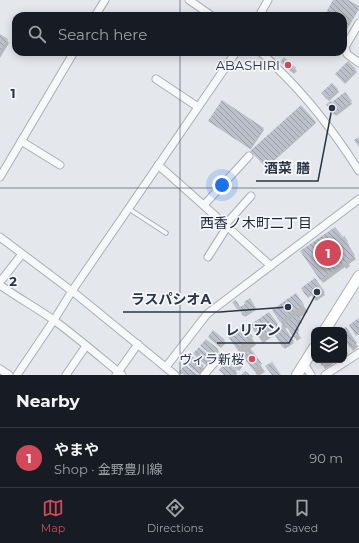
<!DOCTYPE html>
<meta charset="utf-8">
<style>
:root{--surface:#171b24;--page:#20242c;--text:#f1f3f6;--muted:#9ea1a6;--line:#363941;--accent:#d1495b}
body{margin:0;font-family:Montserrat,"Noto Sans JP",sans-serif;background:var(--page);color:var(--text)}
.controls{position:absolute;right:12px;bottom:12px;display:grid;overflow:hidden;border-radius:8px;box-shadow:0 2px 10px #0003}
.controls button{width:36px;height:36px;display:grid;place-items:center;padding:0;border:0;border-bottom:1px solid var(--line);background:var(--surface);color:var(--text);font:20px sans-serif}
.you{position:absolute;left:222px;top:185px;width:14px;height:14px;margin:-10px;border:3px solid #fff;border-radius:50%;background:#1a73e8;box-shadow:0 0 0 6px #1a73e833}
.badge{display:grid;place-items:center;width:26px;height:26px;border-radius:50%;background:var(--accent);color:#fff;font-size:13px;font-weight:700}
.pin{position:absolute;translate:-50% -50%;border:2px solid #fff;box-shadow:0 1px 4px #0006}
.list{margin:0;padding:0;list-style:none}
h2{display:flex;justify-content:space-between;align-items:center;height:52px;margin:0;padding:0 16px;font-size:17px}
h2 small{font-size:13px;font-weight:400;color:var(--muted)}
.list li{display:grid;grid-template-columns:26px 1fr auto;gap:12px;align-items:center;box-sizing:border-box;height:60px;padding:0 16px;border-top:1px solid var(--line)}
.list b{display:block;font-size:15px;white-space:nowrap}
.list p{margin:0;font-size:13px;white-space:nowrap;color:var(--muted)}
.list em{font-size:13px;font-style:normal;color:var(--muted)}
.icon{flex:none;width:22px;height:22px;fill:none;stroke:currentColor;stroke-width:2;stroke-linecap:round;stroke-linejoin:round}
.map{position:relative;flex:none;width:359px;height:375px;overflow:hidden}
.search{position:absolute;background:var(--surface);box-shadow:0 2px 10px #0003;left:12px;right:12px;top:12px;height:44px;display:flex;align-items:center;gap:10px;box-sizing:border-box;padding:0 14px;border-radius:12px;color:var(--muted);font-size:15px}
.sheet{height:112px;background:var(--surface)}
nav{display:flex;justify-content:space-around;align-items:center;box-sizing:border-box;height:56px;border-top:1px solid var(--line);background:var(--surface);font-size:11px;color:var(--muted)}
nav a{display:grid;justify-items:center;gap:2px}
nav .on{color:var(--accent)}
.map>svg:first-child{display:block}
</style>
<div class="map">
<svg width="359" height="375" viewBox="0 0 359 375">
<defs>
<pattern id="building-back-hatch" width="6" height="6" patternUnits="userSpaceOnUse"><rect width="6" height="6" fill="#bbc0ca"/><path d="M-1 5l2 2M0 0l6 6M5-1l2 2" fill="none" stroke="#989da6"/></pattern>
</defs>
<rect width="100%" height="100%" fill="#e4e7ec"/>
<g fill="#0003">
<polygon points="334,0 346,0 359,8 359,9 343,36 343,16 325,16"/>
<polygon points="0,35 7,40 9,43 0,58"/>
<polygon points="281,62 295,69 297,71 294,74 282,64"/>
<polygon points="348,62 357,72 345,84 336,74"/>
<polygon points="337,89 339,92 329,101 331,103 351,102 352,104 336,116 329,106 330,102 324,96"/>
<polygon points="301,107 316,123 266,168 252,151"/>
<polygon points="210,122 263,129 264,130 251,149"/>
<polygon points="344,237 349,245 348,246 356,259 349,264 350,266 346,269 345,267 323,283 303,255"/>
<polygon points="315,279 325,295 316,301 312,295 308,298 302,288"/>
<polygon points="296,295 308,312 299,318 302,323 297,326 299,329 298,334 301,338 297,341 288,327 285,329 294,343 285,349 275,335 263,343 256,333 277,324 279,328 283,326 278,317"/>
<polygon points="250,300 256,310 245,317 241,310 239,311 235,304 240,308 246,304"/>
<polygon points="346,328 358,347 353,351 344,337 344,334 347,332"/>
<polygon points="209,337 224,341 226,343 221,348 210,339"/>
<polygon points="229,337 252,338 256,345 250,349 265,372 260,375 257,375 243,354 241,355"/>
<polygon points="344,344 348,354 346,355 344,352"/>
<polygon points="202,346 217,349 219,351 214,357 203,348"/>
<polygon points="199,349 210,358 212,360 207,366 196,357 195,354"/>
<polygon points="229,354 242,364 243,366 239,371 229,363 229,364 225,359"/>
<polygon points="324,360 330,360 333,364 325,369 322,363"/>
<polygon points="189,364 203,367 205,369 200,375 190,367"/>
<polygon points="220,370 236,371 237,373 236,375 224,375"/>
</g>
<g fill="url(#building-back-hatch)">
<polygon points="333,0 348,0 359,6 359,8 343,35 343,16 324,16"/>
<polygon points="0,34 8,39 0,52"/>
<polygon points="284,57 296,68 292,72 280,62"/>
<polygon points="348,61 356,69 343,82 335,74"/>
<polygon points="332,83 338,89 327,99 321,93"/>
<polygon points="345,92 352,101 334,115 326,104 331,101 332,102"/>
<polygon points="222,100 264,128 250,149 208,121"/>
<polygon points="301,105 316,122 266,167 250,151"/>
<polygon points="359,137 359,147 354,140"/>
<polygon points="335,227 343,237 344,236 348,241 346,242 355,255 348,260 349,262 343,265 342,264 320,280 300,251"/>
<polygon points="315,278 325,292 314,300 310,293 306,296 301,288"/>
<polygon points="296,293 304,305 280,322 272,310"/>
<polygon points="250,298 256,308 243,316 239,308 237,309 232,302 236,300 240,307 245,304 244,302"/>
<polygon points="269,312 278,324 258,337 250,325"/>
<polygon points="298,314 301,319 296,322 298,325 296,330 299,334 294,338 284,323"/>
<polygon points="359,318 359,334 356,336 349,325"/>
<polygon points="244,325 253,337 237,349 228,337"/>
<polygon points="283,325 294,341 283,348 274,334 275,333 274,331"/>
<polygon points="346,327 357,343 350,348 344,339 344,333 345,332 343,329"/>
<polygon points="213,330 225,340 220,347 208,337"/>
<polygon points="206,339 218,349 213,355 200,346"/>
<polygon points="199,347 211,357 206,364 193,354"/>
<polygon points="251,349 262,364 253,370 242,355"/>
<polygon points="229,353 242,363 238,369 224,359"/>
<polygon points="192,356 204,366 198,373 187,364 189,362 188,361"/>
<polygon points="324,360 331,360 322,366 320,362"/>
<polygon points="226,361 237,370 233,375 225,375 219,370"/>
<polygon points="272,362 281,375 272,375 265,366"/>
<polygon points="185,365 198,375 184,375 179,372"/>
<polygon points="245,371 250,375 241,375"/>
</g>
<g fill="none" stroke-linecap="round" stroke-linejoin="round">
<g stroke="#a9aeb7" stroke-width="5.5">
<polyline id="service" points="129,209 166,233"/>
</g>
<g stroke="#a9aeb7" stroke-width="9">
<g id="minor">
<polyline points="189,0 212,16"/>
<polyline points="95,16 105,0"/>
<polyline points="259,16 268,0"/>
<polyline points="359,23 345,47 347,54 359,63"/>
<path d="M260,52c7,5 12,11 18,17 33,32 57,64 81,102"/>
<polyline points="156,79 198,107"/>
<polyline points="21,141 60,165"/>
<path d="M158,165c38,33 75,67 113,101"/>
<polyline points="0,177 74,52"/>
<polyline points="204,205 249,156"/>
<polyline points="225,225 251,196"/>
<polyline points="0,237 77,295 175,375"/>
<polyline points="208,257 227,227"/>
<polyline points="0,282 22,254"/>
<path d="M0,285c18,13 37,23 55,36 23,17 45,36 67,54"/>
<polyline points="304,364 311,375"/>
<polyline points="166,367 207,314 359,199"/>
<polyline points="0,369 9,375"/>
<polyline points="17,375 54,320 72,291 236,52"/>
<polyline points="66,375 86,346"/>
<polyline points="116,375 138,344"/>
<polyline points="204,375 219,357"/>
<polyline points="325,375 359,353"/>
</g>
</g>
<g stroke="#a9aeb7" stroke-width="12">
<g id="secondary">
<polyline points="325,330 359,276"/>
<polyline points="297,375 314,348"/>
</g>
</g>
<use href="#service" stroke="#f7f8fa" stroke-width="3.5"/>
<use href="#minor" stroke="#f7f8fa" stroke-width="7"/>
<use href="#secondary" stroke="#fff" stroke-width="10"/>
</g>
<path fill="none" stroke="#2b3445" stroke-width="1" stroke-opacity="0.55" d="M180,0v16M180,52v323M0,188h359"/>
<g fill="#d1495b" stroke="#f4f6f9" stroke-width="1.5">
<circle cx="288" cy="65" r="4"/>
<circle cx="252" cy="359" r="4"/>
</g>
<g text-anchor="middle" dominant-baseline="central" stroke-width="3.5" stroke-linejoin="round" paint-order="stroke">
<g font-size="13" fill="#2b3445" stroke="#f4f6f9" text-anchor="end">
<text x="280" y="65">ABASHIRI</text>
<text x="244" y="359">ヴィラ新桜</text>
</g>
<g font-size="14" fill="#1d2536" stroke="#f4f6f9">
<text x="256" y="223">西香ノ木町二丁目</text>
</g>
</g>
<g font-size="13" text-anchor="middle" font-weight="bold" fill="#2b3445" stroke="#f4f6f9" stroke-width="3.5" stroke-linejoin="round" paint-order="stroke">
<text x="13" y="98">1</text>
<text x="13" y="286">2</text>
</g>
<path fill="none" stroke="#2b3445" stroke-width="1.5" d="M332 108L318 181H256M288 307L220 312H123M317 292L289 343H217"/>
<g fill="#2b3445" stroke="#f4f6f9" stroke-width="1.5">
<circle cx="332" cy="108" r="4"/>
<circle cx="288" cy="307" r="4"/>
<circle cx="317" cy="292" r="4"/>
</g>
<g font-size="14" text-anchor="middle" font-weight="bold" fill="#2b3445" stroke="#f4f6f9" stroke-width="3.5" stroke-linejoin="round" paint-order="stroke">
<text x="287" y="173">酒菜 膳</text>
<text x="171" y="304">ラスパシオA</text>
<text x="253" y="335">レリアン</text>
</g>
</svg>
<div class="controls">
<button><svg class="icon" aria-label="layers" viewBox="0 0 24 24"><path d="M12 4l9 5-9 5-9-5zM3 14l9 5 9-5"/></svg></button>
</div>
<div class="you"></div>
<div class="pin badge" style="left:328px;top:253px">1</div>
<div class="search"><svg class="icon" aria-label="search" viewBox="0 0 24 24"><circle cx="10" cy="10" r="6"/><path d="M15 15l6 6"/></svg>Search here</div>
</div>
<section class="sheet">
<h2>Nearby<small></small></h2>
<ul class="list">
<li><span class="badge">1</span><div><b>やまや</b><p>Shop · 金野豊川線</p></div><em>90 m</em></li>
</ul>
</section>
<nav>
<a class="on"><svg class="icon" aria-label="map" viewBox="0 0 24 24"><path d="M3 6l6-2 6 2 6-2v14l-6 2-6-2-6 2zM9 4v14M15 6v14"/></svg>Map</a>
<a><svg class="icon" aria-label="directions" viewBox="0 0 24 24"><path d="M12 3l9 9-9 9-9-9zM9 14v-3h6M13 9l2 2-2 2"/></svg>Directions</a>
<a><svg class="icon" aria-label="saved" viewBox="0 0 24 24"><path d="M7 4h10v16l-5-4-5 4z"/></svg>Saved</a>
</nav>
